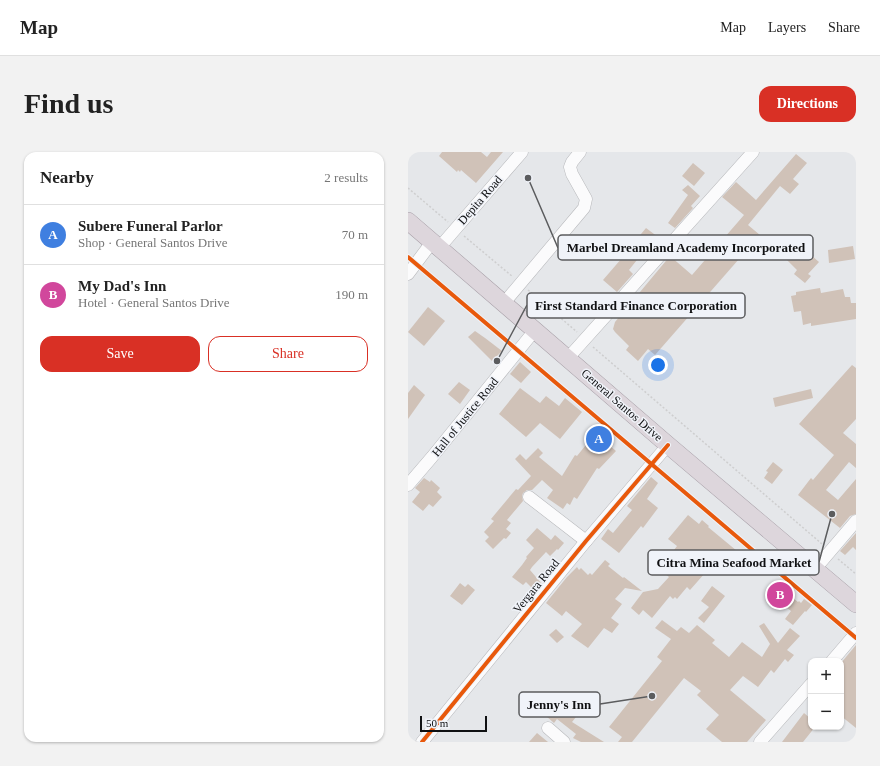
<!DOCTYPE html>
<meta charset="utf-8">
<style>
:root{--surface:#fff;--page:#f2f2f2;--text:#222;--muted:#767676;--line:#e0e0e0;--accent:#d93025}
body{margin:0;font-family:"Times New Roman",serif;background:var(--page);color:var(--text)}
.controls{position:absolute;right:12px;bottom:12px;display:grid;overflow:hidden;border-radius:8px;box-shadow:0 1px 3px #0004}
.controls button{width:36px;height:36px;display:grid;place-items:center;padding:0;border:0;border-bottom:1px solid var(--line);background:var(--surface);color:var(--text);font:20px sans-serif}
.scale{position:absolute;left:12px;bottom:10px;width:67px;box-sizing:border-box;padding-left:4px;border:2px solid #101113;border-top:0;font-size:11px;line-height:14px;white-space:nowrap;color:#101113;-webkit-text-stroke:3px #f0f3f9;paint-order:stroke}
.you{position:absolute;left:250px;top:213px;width:14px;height:14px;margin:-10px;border:3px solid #fff;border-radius:50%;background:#1a73e8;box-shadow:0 0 0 6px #1a73e833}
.badge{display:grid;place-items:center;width:26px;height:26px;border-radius:50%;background:var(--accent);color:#fff;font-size:13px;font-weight:700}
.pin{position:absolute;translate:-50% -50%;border:2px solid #fff;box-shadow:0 1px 4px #0006}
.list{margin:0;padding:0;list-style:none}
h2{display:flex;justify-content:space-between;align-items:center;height:52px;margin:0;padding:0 16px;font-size:17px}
h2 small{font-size:13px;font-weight:400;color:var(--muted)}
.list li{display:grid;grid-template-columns:26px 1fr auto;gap:12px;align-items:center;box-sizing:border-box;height:60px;padding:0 16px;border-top:1px solid var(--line)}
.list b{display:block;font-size:15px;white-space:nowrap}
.list p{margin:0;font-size:13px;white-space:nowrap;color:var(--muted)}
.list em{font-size:13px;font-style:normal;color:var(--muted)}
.actions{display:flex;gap:8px;padding:12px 16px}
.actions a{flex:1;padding:9px 0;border:1px solid var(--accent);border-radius:12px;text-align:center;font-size:14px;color:var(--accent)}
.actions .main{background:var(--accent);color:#fff}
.map{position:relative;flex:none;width:448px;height:590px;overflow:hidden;border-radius:12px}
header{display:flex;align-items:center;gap:24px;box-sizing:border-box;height:56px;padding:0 20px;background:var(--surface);border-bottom:1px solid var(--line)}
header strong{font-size:19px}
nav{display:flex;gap:22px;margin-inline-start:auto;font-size:14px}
.intro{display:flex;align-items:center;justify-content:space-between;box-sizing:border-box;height:96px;padding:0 24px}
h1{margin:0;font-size:28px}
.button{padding:10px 18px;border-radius:12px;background:var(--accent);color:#fff;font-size:14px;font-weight:700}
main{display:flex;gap:24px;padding:0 24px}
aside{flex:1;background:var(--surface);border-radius:12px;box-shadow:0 1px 3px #0004}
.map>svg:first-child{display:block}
</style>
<header>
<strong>Map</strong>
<nav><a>Map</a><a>Layers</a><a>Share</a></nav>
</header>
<div class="intro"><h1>Find us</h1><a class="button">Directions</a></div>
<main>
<aside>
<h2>Nearby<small>2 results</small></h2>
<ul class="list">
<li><span class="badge" style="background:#3f7fe0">A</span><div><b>Subere Funeral Parlor</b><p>Shop · General Santos Drive</p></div><em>70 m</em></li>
<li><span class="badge" style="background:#d1479c">B</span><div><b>My Dad's Inn</b><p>Hotel · General Santos Drive</p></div><em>190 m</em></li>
</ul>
<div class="actions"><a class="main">Save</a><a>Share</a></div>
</aside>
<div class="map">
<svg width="448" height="590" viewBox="0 0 448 590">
<rect width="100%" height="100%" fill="#e5e7ea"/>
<g fill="#d0c2b8">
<polygon points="34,0 73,0 79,5 83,0 95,0 68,31 53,18 52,20 50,18 49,20 31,4"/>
<polygon points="388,2 399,11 385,27 391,32 382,42 372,34 340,73 352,83 247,203 240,197 230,209 218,198 221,194 207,180 205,177 207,170 262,104 284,123 336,63 314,45 328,30 348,48"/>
<polygon points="285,11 297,21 286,34 274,24"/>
<polygon points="280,33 292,44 283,54 285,56 267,76 260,71 280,43 274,38"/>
<polygon points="238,76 254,88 246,99 240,94 221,118 225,122 209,140 195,128 214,106 202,95 210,85 223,94"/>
<polygon points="389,91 411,110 400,122 403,124 397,131 386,122 389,118 377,106"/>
<polygon points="445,94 447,107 421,111 420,98"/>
<polygon points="412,136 413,141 435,137 437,145 442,145 443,151 448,151 448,167 403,174 403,171 395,173 393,159 386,160 383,144 388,143 388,140"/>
<polygon points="20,155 37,169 16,194 0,180"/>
<polygon points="67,179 77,186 94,199 84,209 60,185"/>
<polygon points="112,210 123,220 113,231 102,222"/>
<polygon points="444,213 448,216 448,267 435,281 448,292 448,316 441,310 418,338 430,348 448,327 448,362 442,364 432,376 390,343 403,326 405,328 426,303 391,272"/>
<polygon points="51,230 62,238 52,252 40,242"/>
<polygon points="6,233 17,243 0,267 0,241"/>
<polygon points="112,236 132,251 138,244 151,254 157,246 174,260 152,287 132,271 118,285 91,262"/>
<polygon points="403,237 405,246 367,255 365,246"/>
<polygon points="190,278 203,289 200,292 208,299 191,317 189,316 169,347 166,345 162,353 159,351 155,357 139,346 145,338 134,328 124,338 119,338 115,341 114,344 115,349 99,368 103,371 98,377 103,381 98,387 96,386 85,397 77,389 81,385 76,380 86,369 83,367 108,337 110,338 123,324 107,307 112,302 118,308 130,296 135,301 131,305 154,324 167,303 169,304"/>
<polygon points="365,310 375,318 364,332 356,326 360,320 358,319"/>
<polygon points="243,325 250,331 239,347 250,356 235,376 233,374 211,401 193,387 200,377 205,381 224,358 219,354"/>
<polygon points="16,326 22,330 23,328 32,336 29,340 34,345 25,355 21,352 15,359 4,350 12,340 7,336"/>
<polygon points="280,363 291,372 294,368 301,374 300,375 329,399 328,401 337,409 326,422 304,403 292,417 297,421 282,438 279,435 269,447 267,445 265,447 262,444 244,466 235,458 231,463 223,456 235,440 250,437 261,425 247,414 256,403 260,406 269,394 260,387"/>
<polygon points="129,376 143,388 147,383 156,391 150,398 149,397 142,404 138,400 124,415 122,418 133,431 126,438 118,430 115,433 104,425 114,413 119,406 118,405 126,396 118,388"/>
<polygon points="448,381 448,398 445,395 437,403 432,399"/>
<polygon points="197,408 202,412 200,414 215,426 216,425 234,439 217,436 207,447 214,452 203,466 211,472 204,481 196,476 180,496 163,484 174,472 158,459 154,464 138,451 159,425 169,415 171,418 173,416 180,423 182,421 184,423"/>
<polygon points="52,431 57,435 60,432 67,438 54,453 42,444"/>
<polygon points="304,434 317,444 296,471 290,466 301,455 293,449"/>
<polygon points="371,435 390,450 391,449 393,451 396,447 404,453 398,460 397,459 385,473 377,467 383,459 364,444"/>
<polygon points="254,468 269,479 273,475 281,481 289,473 307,488 304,491 321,505 334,490 354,505 362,492 351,474 356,471 370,491 382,476 392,484 379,498 386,503 380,510 377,507 366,521 363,518 350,535 335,524 322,538 358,568 339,590 314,590 298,577 311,563 289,543 293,539 276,526 224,590 210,590 214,585 201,575 254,509 249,505 263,487 247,476"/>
<polygon points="148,477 156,485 149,491 141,483"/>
<polygon points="448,493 448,576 433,564 433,511"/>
<polygon points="155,543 165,550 159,557 168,565 164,570 196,590 173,590 165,586 168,582 149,567 146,571 138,564"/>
<polygon points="396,561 403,567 403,575 407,575 395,590 374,590"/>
<polygon points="129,581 140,590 121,590"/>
</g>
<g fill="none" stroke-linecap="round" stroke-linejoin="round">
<g stroke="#b7b8bb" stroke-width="13">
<g id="minor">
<polyline points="31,96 114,0"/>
<polyline points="0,122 24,90"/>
<polyline points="96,151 176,56 178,47 164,22 162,15 164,10 172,0"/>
<polyline points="160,206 345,0"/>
<polyline points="0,333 24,305 127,178"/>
<polyline points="121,345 178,389"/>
<polyline points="407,417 448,369"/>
<polyline points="424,509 448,481"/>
<polyline points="140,576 156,590"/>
<polyline points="14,590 178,389 260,293"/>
<polyline points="352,590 403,532"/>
</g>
</g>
<g stroke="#a69ea6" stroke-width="18">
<polyline id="highway" points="0,69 260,293 448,452"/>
</g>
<g stroke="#cececf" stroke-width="1.5" stroke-dasharray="2 2" stroke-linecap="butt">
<polyline points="0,36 40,70"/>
<polyline points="56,84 105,125"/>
<polyline points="120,138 169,180"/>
<polyline points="185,195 414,392"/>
<polyline points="430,407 448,422"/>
</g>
<use href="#minor" stroke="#fbfbfc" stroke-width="12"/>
<use href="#highway" stroke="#ddd6dc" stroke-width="17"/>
<g stroke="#f0f3f9" stroke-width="6">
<g id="cycleway">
<polyline points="0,105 448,486"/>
<polyline points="14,590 178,389 260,293"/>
</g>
</g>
<use href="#cycleway" stroke="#e8590c" stroke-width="4"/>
</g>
<g text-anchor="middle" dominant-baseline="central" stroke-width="3" stroke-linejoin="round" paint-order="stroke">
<g font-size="12" fill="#101113" stroke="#f0f3f9">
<text transform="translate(72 48) rotate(-49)">Depita Road</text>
<text transform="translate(214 253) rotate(41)">General Santos Drive</text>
<text transform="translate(57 265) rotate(-51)">Hall of Justice Road</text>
<text transform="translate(128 434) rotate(-51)">Vergara Road</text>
</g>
</g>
<path fill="none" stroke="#5b5c5e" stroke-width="1.5" d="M120 26L150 96M89 209L119 153M424 362L411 410M244 544L192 552"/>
<g fill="#5b5c5e" stroke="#f0f3f9" stroke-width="1.5">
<circle cx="120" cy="26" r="4"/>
<circle cx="89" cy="209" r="4"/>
<circle cx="424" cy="362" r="4"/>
<circle cx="244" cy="544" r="4"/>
</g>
<g fill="#f0f3f9" stroke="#5b5c5e" stroke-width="1.5">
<rect x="150" y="83" width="255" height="25" rx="4"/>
<rect x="119" y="141" width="218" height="25" rx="4"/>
<rect x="240" y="398" width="171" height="25" rx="4"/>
<rect x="111" y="540" width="81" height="25" rx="4"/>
</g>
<g font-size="13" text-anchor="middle" font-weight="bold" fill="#101113">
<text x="278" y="100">Marbel Dreamland Academy Incorporated</text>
<text x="228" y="158">First Standard Finance Corporation</text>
<text x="326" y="415">Citra Mina Seafood Market</text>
<text x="151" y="557">Jenny's Inn</text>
</g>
</svg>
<div class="controls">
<button>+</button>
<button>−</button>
</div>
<div class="scale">50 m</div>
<div class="you"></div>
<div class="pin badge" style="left:191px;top:287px;background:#3f7fe0">A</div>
<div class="pin badge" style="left:372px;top:443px;background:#d1479c">B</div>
</div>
</main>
